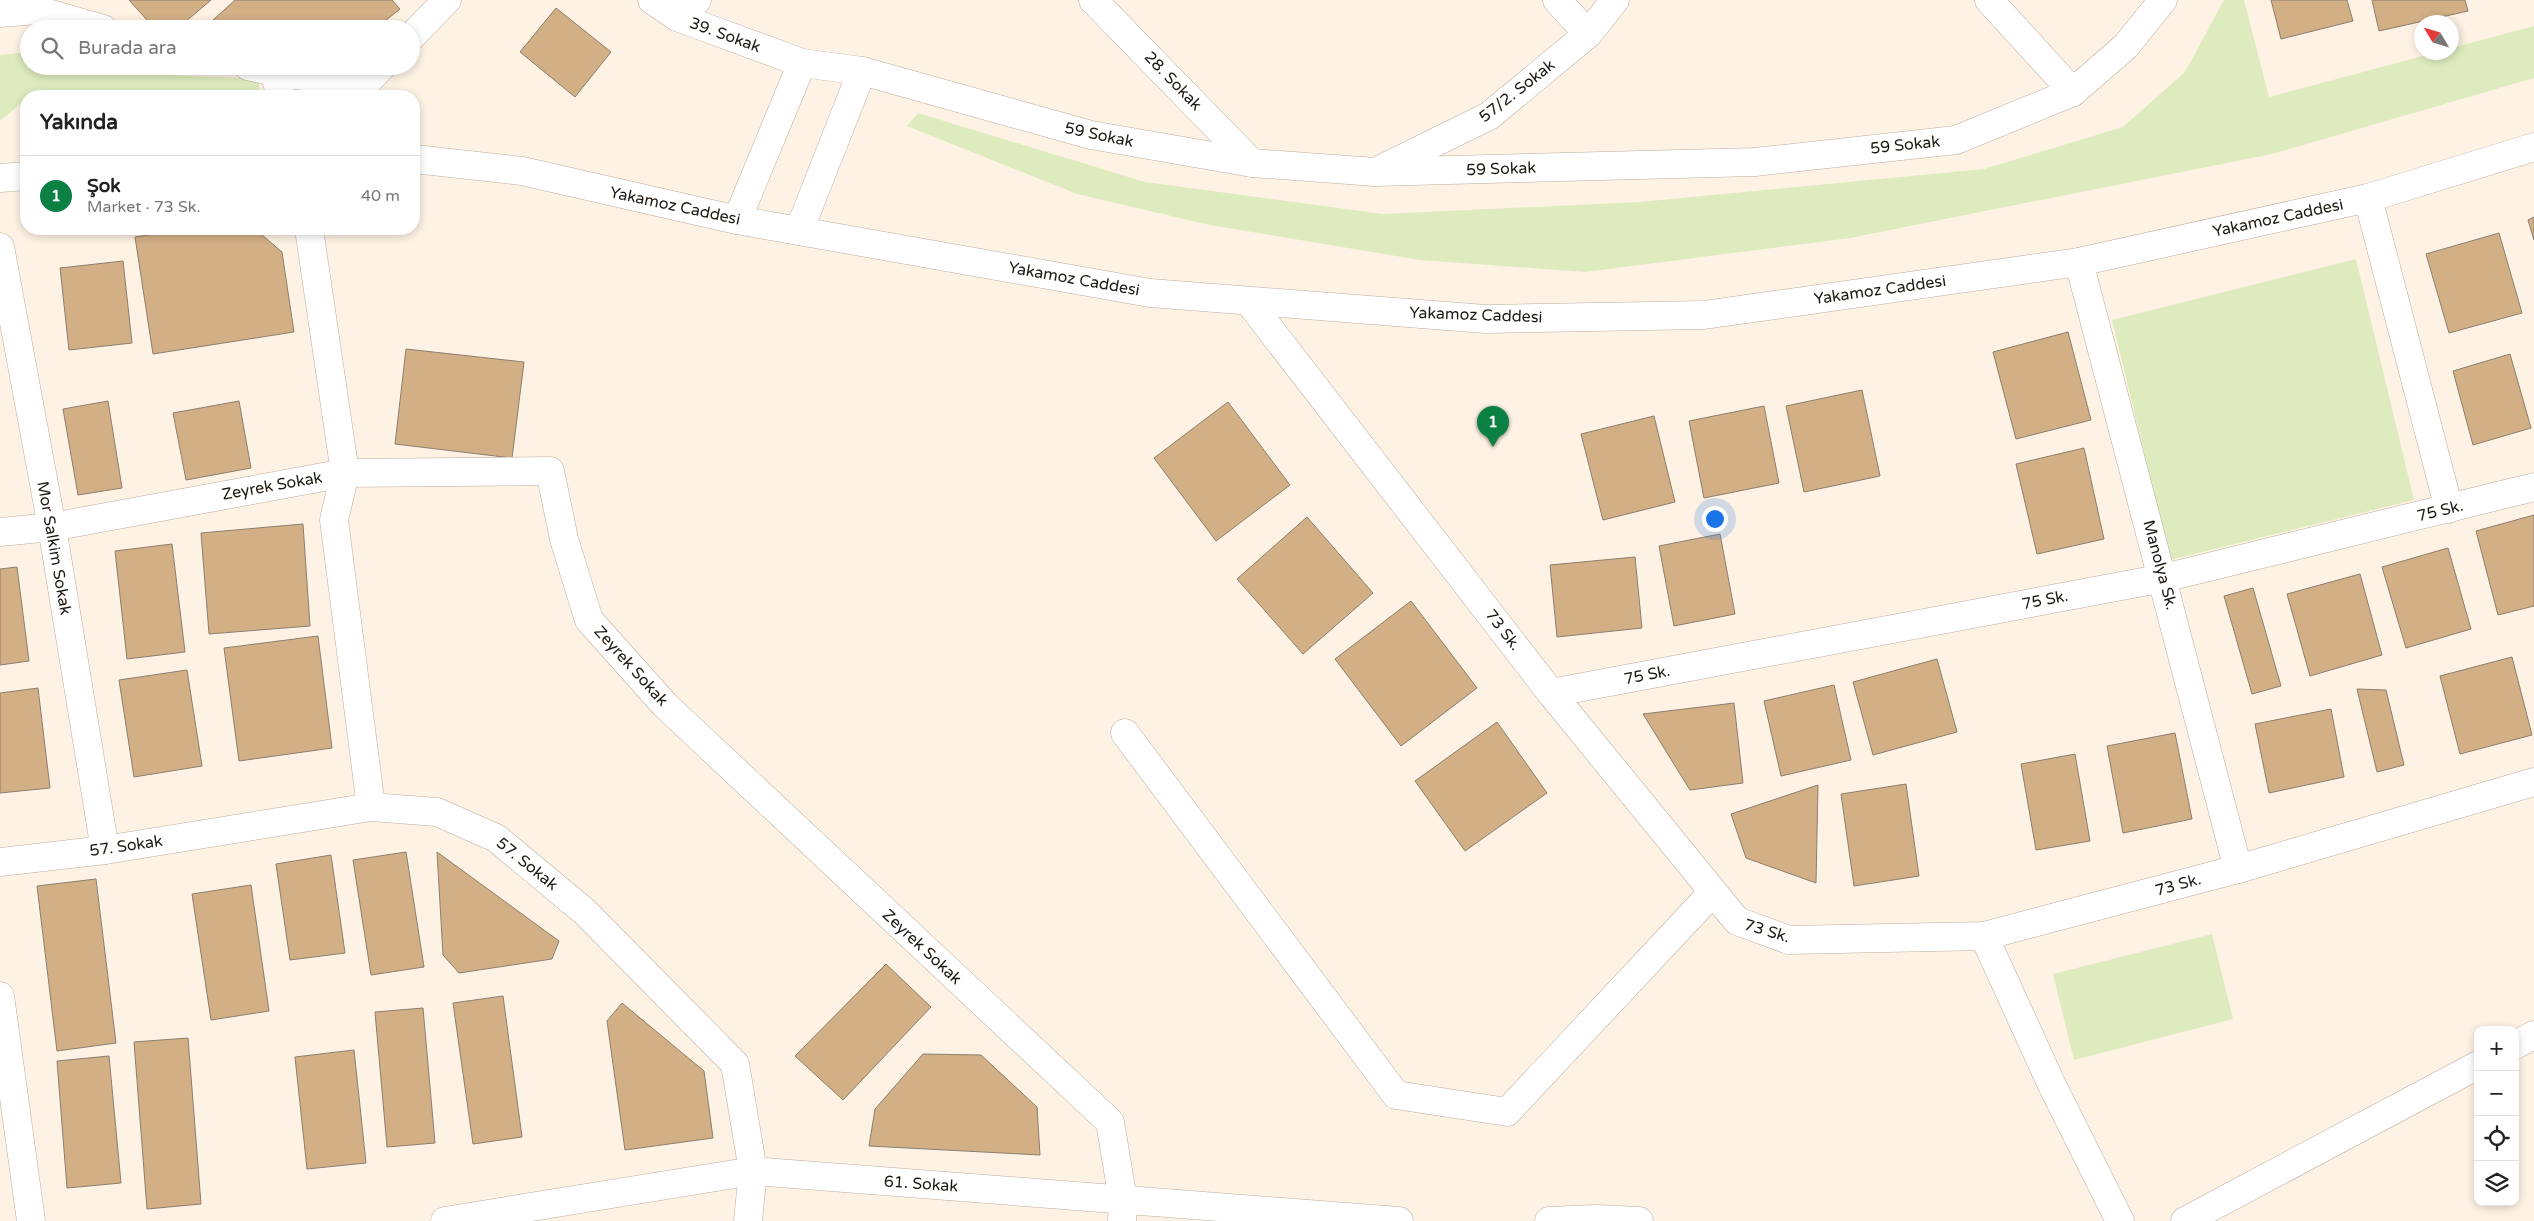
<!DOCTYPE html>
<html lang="tr">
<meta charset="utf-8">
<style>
:root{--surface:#fff;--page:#f2f2f2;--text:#222;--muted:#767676;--line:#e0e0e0;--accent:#0b8043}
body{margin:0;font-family:"Varela Round",sans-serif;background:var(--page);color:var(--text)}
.controls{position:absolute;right:15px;bottom:15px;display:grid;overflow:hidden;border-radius:10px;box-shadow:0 2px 8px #0003}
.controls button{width:45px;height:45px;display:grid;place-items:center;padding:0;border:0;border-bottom:1px solid var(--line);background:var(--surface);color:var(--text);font:25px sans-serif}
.compass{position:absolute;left:2414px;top:15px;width:45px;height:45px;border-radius:50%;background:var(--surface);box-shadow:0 2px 8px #0003;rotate:308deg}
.you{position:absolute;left:1714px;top:518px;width:18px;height:18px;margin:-12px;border:4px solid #fff;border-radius:50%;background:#1a73e8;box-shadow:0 0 0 8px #1a73e833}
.badge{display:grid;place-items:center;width:32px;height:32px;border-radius:50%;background:var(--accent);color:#fff;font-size:16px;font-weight:700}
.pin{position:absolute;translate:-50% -41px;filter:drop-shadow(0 1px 2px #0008)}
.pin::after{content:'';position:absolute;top:26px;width:18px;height:15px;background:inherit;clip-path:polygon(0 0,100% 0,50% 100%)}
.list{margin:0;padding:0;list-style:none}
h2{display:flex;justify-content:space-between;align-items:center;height:65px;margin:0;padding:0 20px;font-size:21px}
h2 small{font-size:16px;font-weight:400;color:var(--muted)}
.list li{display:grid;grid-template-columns:32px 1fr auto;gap:15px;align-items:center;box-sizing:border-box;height:80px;padding:0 20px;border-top:1px solid var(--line)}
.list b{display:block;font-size:19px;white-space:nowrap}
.list p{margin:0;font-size:16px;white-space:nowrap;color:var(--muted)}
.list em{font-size:16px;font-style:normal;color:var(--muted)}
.icon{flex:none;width:28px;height:28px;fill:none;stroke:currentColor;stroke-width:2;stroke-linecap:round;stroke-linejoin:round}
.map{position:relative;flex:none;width:2534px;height:1221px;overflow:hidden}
.search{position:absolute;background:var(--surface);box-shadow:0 2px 8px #0003;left:20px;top:20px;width:400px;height:55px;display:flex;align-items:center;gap:12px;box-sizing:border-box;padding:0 18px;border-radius:28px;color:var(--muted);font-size:19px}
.panel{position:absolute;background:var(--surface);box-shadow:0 2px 8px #0003;left:20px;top:90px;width:400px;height:145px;border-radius:20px}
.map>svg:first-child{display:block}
</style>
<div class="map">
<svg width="2534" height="1221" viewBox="0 0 2534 1221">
<rect width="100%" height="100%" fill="#fef2e4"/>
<g fill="#deebbe">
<polygon points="2224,0 2244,0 2269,97 2434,53 2452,52 2452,48 2534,26 2534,78 2272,154 1850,238 1585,272 1420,260 1210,225 1077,194 907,126 918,113 1145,182 1383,214 1640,202 1984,169 2123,127 2185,72"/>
<polygon points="29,52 29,66 119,66 140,74 259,79 259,96 26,96 26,103 23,102 0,121 0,55"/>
<polygon points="2356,259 2414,500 2170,560 2112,320"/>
<polygon points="2212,934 2233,1019 2074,1060 2053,974"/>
</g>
<g fill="#d3af85" stroke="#8c7f6f">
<polygon points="129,0 211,0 177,29 155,29"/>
<polygon points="235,0 392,0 400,9 375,29 227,29 212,21"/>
<polygon points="2271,0 2347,0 2353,21 2281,39"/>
<polygon points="2372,0 2465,0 2468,11 2379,31"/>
<polygon points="556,8 611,52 575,97 520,52"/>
<polygon points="2534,217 2534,240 2528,220"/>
<polygon points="187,229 255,229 282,252 294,332 153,354 135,237"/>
<polygon points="2499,233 2522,313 2449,333 2426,254"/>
<polygon points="123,261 132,343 69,350 60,268"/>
<polygon points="2068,332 2091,420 2016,439 1993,352"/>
<polygon points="406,349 524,362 512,458 395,444"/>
<polygon points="2510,354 2531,428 2473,445 2453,371"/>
<polygon points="1862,390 1880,476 1804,492 1786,406"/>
<polygon points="108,401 122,488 78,495 63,409"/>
<polygon points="239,401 251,468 186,480 173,413"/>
<polygon points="1228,402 1290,485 1216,541 1154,458"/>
<polygon points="1764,406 1779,483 1704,498 1689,421"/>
<polygon points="1654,416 1675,502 1603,520 1581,434"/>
<polygon points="2084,448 2104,539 2037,554 2016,464"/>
<polygon points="2534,515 2534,606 2498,615 2476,531"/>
<polygon points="1307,517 1373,593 1303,654 1237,579"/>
<polygon points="303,524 310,626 209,634 201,533"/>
<polygon points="1720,534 1735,614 1674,626 1659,546"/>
<polygon points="172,544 185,652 127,659 115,551"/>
<polygon points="2448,548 2471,629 2406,648 2382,567"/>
<polygon points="1635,557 1642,628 1557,637 1550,565"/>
<polygon points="17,567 29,661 0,665 0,569"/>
<polygon points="2360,574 2382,655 2310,676 2287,594"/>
<polygon points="2253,588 2281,686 2252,694 2224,596"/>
<polygon points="1411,601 1477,688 1401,746 1335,659"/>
<polygon points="318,636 332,748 239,761 224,648"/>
<polygon points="2512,657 2532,735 2460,754 2440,676"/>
<polygon points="1937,659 1957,732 1873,755 1853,682"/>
<polygon points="187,670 202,766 134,777 119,680"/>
<polygon points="1834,685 1851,760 1781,776 1764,701"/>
<polygon points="38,688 50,788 0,793 0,693"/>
<polygon points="2357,689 2386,690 2404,765 2377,772"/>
<polygon points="1734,703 1743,783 1690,790 1643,714"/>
<polygon points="2331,709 2344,777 2269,793 2255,724"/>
<polygon points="1497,722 1547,793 1465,851 1415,781"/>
<polygon points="2175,733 2192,819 2123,833 2107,746"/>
<polygon points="2075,754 2090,841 2036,850 2021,764"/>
<polygon points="1906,784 1919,876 1854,886 1841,794"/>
<polygon points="1818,785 1816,883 1746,858 1731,814"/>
<polygon points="406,852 424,967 371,975 353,860"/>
<polygon points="437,852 559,941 552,959 459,973 443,955"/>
<polygon points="331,855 345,953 290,960 276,864"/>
<polygon points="96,879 116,1043 57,1051 37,886"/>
<polygon points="251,885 269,1011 211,1020 192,894"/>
<polygon points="886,964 931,1007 843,1100 795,1056"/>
<polygon points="503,996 522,1137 473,1144 453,1003"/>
<polygon points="622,1003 704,1071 713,1138 625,1150 607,1021"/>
<polygon points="423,1008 435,1143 387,1147 375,1012"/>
<polygon points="188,1038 201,1204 147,1209 134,1042"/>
<polygon points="354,1050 366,1163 307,1169 295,1057"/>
<polygon points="923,1054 981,1055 1037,1107 1040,1155 869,1146 875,1109"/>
<polygon points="109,1056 121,1183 67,1188 57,1061"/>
</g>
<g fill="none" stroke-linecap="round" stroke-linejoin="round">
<g stroke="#bbad9d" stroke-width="29">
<g id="minor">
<polyline points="652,0 677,17 802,63 862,71 1091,135 1252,163 1375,172 1755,162 1956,140 2073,92 2126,46 2163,0"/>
<polyline points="1093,0 1252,163"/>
<polyline points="1557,0 1588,34"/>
<polyline points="1989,0 2073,92"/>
<polyline points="0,13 37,10 103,29"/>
<polyline points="677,17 697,0"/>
<polyline points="411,37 447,0"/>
<polyline points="248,66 274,72"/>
<polyline points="281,96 274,72 364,85 382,66"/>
<polyline points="1383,168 1489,116 1588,34 1615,0"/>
<polyline points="2368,198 2449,509"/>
<polyline points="737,220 802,63"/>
<polyline points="309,229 345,473 334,520 371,807"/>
<polyline points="799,231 862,71"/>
<polyline points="0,247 52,527 105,850"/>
<polyline points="2079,262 2238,869"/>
<polyline points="1249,302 1551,693 1737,921 1789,940 1984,936 2238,869 2534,782"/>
<polyline points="0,532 52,527 345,473 550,471 564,539 589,620 665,705 1110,1122 1123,1200 1122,1221"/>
<polyline points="1551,693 2164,578 2534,487"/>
<polyline points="1125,733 1396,1095 1507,1112 1713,892"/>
<polyline points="0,862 105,850 371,807 437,812 496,838 585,912 735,1064 753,1171 748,1221"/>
<polyline points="1984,936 2051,1083 2120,1221"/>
<polyline points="0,996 31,1221"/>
<polyline points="2515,1045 2534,1035"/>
<polyline points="445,1221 753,1171 1399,1221"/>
<polyline points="1549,1221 1596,1219 1639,1221"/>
<polyline points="2185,1221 2478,1065"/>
</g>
</g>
<g stroke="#bbad9d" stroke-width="29">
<g id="major">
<polyline points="414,159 522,171 737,220 1150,293 1485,319 1704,315 2079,262 2368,198 2534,147"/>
<polyline points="0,178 26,176"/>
</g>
</g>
<use href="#minor" stroke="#fff" stroke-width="28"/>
<use href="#major" stroke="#fff" stroke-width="28"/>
</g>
<g text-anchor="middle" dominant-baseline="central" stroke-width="5" stroke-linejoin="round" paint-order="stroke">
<g font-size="16" fill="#1f1913" stroke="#fff">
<text transform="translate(725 35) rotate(20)">39. Sokak</text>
<text transform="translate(1173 81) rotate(46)">28. Sokak</text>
<text transform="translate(1517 91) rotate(-38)">57/2. Sokak</text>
<text transform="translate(1099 135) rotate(12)">59 Sokak</text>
<text transform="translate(1905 145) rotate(-6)">59 Sokak</text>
<text transform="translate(1501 169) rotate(-2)">59 Sokak</text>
<text transform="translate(675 206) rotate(12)">Yakamoz Caddesi</text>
<text transform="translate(2278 218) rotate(-12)">Yakamoz Caddesi</text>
<text transform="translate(1074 279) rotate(10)">Yakamoz Caddesi</text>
<text transform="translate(1880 290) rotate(-8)">Yakamoz Caddesi</text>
<text transform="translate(1476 315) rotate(2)">Yakamoz Caddesi</text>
<text transform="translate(272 486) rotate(-10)">Zeyrek Sokak</text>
<text transform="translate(2440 511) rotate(-14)">75 Sk.</text>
<text transform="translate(54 548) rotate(80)">Mor Salkim Sokak</text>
<text transform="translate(2160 565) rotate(75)">Manolya Sk.</text>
<text transform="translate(2045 600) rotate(-11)">75 Sk.</text>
<text transform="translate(1503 630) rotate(52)">73 Sk.</text>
<text transform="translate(631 666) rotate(48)">Zeyrek Sokak</text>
<text transform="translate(1647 675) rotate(-11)">75 Sk.</text>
<text transform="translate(126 846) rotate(-8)">57. Sokak</text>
<text transform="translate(527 864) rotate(39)">57. Sokak</text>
<text transform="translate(2178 885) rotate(-15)">73 Sk.</text>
<text transform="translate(1767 931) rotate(17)">73 Sk.</text>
<text transform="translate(922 947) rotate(43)">Zeyrek Sokak</text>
<text transform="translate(921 1184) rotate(4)">61. Sokak</text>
</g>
</g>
</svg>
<div class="controls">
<button>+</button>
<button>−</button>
<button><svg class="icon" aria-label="locate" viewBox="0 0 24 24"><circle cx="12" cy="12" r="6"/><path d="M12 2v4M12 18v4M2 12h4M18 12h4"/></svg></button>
<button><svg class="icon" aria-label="layers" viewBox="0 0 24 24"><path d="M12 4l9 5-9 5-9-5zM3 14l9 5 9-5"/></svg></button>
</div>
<svg class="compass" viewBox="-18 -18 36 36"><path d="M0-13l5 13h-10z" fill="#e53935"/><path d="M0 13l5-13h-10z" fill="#767676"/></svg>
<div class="you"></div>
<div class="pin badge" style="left:1493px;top:447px">1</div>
<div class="search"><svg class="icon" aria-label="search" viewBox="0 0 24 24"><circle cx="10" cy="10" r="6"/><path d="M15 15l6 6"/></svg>Burada ara</div>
<section class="panel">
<h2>Yakında<small></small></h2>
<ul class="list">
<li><span class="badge">1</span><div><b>Şok</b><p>Market · 73 Sk.</p></div><em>40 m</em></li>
</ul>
</section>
</div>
